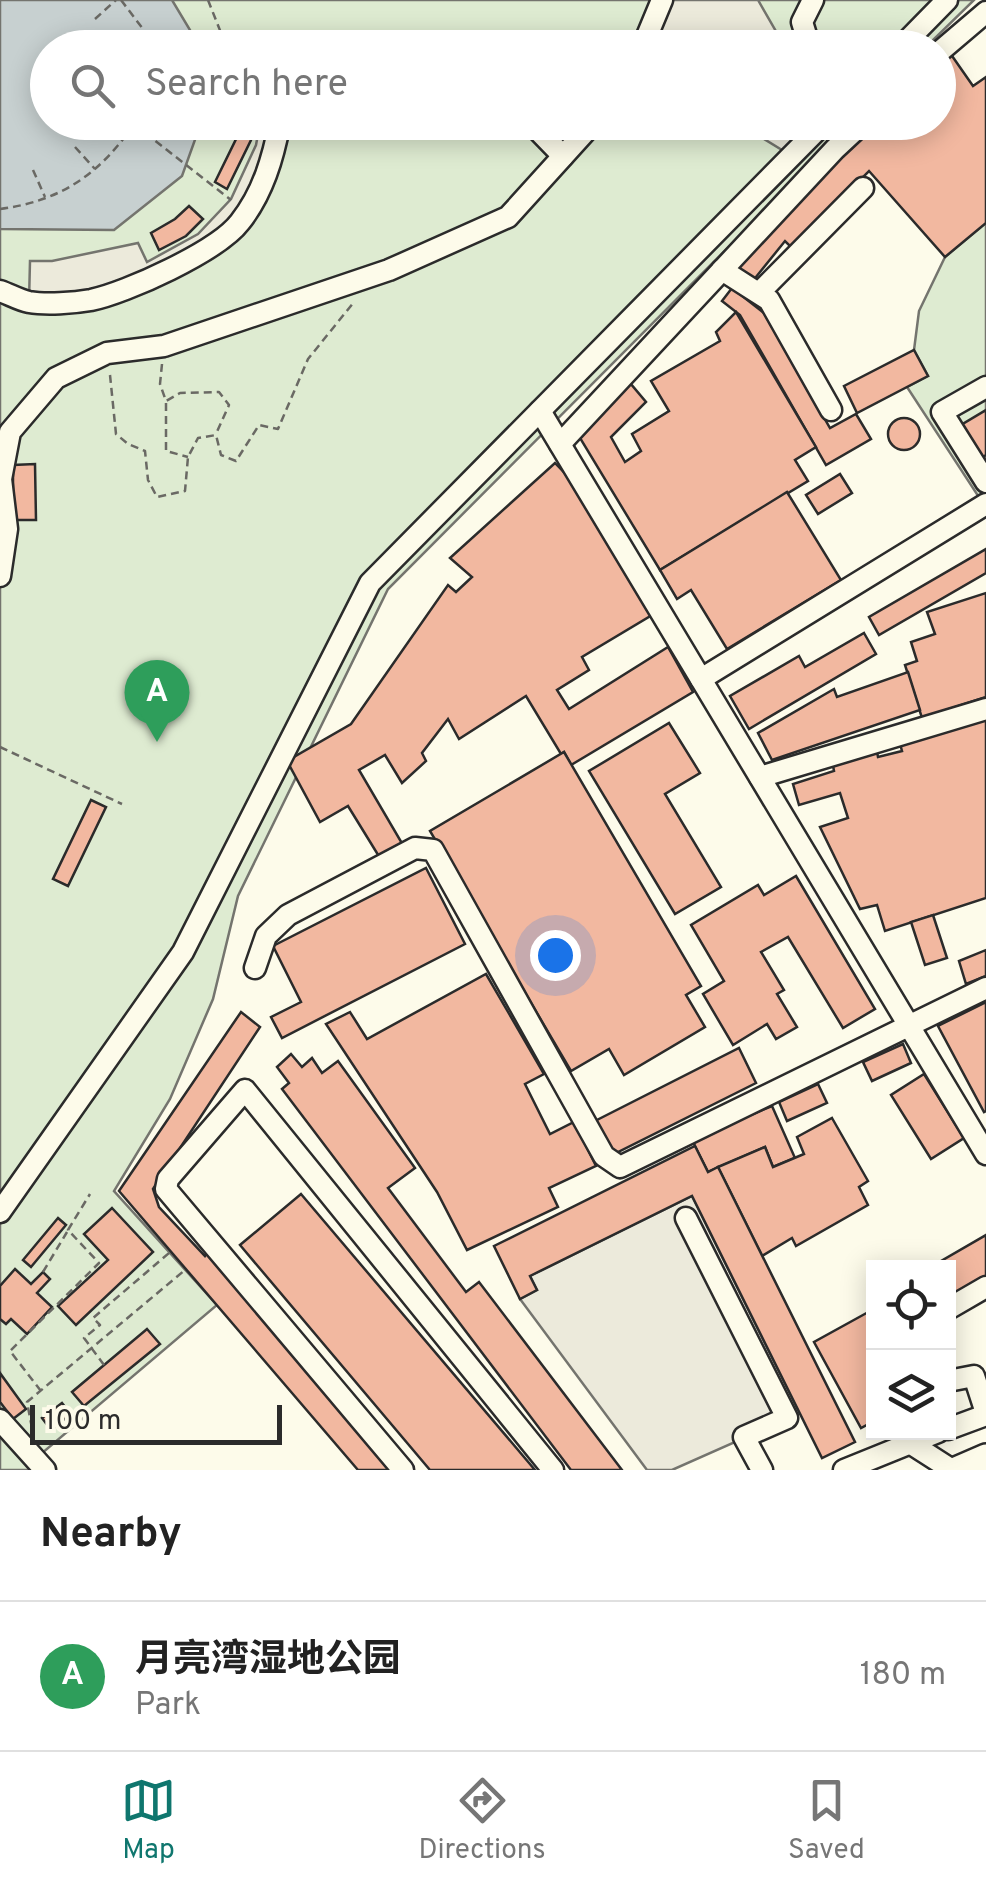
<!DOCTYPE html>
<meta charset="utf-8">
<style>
:root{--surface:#fff;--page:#f2f2f2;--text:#222;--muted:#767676;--line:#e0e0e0;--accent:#0f766e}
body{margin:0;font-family:Overpass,"Noto Sans SC",sans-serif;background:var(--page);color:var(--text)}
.controls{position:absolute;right:30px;bottom:30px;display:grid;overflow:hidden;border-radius:0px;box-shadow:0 5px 25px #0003}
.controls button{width:90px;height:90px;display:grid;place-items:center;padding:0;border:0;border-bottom:2px solid var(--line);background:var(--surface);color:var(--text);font:50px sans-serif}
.scale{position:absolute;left:30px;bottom:25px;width:252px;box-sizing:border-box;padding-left:10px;border:5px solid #2b2b2b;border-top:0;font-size:28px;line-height:35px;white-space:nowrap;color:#2b2b2b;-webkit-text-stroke:8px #fdfbea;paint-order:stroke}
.you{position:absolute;left:555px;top:955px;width:35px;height:35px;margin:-25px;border:8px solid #fff;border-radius:50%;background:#1a73e8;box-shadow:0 0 0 15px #1a73e833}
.badge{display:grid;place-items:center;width:65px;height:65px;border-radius:50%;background:var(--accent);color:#fff;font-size:32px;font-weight:700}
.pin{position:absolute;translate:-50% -82px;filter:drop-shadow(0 2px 5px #0008)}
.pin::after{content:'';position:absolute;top:52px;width:35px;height:30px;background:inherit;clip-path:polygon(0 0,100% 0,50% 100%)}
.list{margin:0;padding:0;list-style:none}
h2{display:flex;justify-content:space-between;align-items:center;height:130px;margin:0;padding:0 40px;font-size:42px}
h2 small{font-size:32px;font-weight:400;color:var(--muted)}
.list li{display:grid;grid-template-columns:65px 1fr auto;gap:30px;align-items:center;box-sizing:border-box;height:150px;padding:0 40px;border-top:2px solid var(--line)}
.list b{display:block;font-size:38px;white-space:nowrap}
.list p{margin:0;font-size:32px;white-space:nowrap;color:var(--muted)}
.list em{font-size:32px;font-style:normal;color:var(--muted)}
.icon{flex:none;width:55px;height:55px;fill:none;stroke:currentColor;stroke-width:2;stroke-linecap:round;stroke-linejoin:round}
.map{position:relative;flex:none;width:986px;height:1470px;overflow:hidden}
.search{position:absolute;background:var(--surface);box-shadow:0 5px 25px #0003;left:30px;right:30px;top:30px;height:110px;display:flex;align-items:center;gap:25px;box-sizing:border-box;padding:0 35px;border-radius:55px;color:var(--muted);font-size:38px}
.sheet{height:280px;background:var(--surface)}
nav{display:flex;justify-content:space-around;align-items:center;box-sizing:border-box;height:140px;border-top:2px solid var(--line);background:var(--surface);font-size:28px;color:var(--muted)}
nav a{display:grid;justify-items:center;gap:5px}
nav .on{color:var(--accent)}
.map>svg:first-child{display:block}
</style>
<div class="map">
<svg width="986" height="1470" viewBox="0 0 986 1470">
<rect width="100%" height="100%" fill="#fdfbea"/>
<g fill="#deebd1" stroke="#74746e" stroke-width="2.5">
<polygon points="0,0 974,0 926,47 48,48 48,122 852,123 388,589 238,896 213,999 170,1099 114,1191 217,1305 35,1459 45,1470 0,1470"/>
<polygon points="986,223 986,508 907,387 928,376 914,350 919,311 945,257"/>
</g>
<g fill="#eceadb" stroke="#74746e" stroke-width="2.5">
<polygon points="662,0 758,0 785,47 646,48"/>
<polygon points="260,123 280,123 238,225 91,300 29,302 30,261 52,261 138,243 147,262 198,234 231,199 256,145"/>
<polygon points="738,123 827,123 795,158"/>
<polygon points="692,1196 800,1413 672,1470 647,1470 520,1299 537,1290 530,1276"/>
</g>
<polygon fill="#c7d0d0" stroke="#74746e" stroke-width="2.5" points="0,0 172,0 196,40 196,47 48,48 48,122 201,123 182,176 114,230 0,229"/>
<g fill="#f2b8a0" stroke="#2b2b2b" stroke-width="2.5">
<polygon points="950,53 973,86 986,77 986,223 945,257 869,171 792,248 785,241 752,282 737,270 844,151 875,122 938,122 938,64"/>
<polygon points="240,122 254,122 251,140 227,189 215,182 238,135"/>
<polygon points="189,206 203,219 186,236 159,250 151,233 175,219"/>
<polygon points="732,288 764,313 830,428 856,414 871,439 826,465 740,315 722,301"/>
<polygon points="736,312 816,447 795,460 808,481 660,570 580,438 630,383 646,402 611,437 625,462 641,451 632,434 669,411 651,381 720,341 716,332"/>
<polygon points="914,350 928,376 857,413 844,386"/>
<polygon points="986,410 986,455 981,458 961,425"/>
<circle cx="904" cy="434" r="16"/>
<polygon points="555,463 577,486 652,615 582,657 589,670 557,690 569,709 668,647 693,692 571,765 564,752 561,754 526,696 459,739 448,719 422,753 426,761 402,783 385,755 359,770 403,845 380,858 348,806 320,822 287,761 351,724 448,585 456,592 472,577 450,558"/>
<polygon points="35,464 36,520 13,520 13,465"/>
<polygon points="840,474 852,493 818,514 806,495"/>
<polygon points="787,492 841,580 727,649 691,590 677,599 660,570"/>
<polygon points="986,549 986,573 879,635 869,617"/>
<polygon points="986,593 986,697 922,718 905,665 917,661 911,642 935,634 927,612"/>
<polygon points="864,633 876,654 749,729 730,696 799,656 805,667"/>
<polygon points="908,672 920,710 772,760 758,733 834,689 837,697"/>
<polygon points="986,713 986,898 885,931 877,905 860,909 820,827 848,818 840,793 799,805 793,784 834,771 832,760 876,747 878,757 902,751 899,740"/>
<polygon points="669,723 700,773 665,794 721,887 675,914 589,771"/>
<polygon points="564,752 701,986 686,995 705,1027 624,1075 609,1049 571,1071 430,831"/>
<polygon points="91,800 106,807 68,886 53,879"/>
<polygon points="426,868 465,944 282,1038 271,1017 301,1002 273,946"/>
<polygon points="796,876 875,1009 843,1028 788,937 761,952 784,990 777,994 797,1027 776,1039 767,1024 733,1045 703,994 724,981 691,925 758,885 764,895"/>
<polygon points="933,915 947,958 925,965 911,922"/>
<polygon points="986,950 986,976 966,984 959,961"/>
<polygon points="486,974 544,1074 525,1084 550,1134 574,1122 596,1166 549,1188 558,1207 467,1250 437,1192 326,1024 350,1012 367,1039"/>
<polygon points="986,1002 986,1111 984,1112 938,1026"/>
<polygon points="241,1012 260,1027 153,1189 159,1207 205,1256 210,1250 394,1470 358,1470 119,1191"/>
<polygon points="903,1044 911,1063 872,1081 863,1062"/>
<polygon points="739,1048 756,1083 612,1155 595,1121"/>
<polygon points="291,1054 302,1067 312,1058 322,1073 338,1061 415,1168 388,1188 466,1292 479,1282 622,1470 571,1470 282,1089 289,1083 277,1067"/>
<polygon points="924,1074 964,1138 931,1159 891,1095"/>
<polygon points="818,1084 827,1103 787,1121 779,1102"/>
<polygon points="772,1106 795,1158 773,1167 765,1147 708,1172 692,1140"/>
<polygon points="832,1118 868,1181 859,1187 868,1205 796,1246 792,1238 762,1256 718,1167 765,1147 773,1167 804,1154 797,1137"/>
<polygon points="695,1146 708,1172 718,1167 855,1442 822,1458 692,1196 530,1276 537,1290 520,1299 494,1246"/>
<polygon points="301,1194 535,1470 430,1470 240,1245"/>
<polygon points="112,1208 153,1252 76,1325 58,1306 108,1260 84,1234"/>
<polygon points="58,1218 66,1225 31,1267 23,1260"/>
<polygon points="986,1235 986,1281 948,1303 948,1268 929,1268"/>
<polygon points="15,1269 31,1284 43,1272 50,1279 37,1293 52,1307 27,1334 11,1319 6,1324 0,1319 0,1286"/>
<polygon points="872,1310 874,1421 861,1428 814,1342"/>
<polygon points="147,1329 160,1344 84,1406 72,1392"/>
<polygon points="0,1373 26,1409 13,1419 0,1402"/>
<polygon points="62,1403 71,1414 51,1430 42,1418"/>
</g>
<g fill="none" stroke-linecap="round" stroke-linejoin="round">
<g stroke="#2b2b2b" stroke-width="25">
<g id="minor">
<polyline points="642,48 662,0"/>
<polyline points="810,48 802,22 813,0"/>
<polyline points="900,48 947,0"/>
<polyline points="938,53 986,12"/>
<polyline points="530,122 563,156"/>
<polyline points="722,270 769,300 831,410"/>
<path d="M0,291c9,3 19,9 29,11 17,3 45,1 62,-2 35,-7 127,-49 149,-78 23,-29 33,-64 40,-100"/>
<polyline points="759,293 863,188"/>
<polyline points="986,387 942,412 986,482"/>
<polyline points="540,411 986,1154"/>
<polyline points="560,444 835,149 864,122"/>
<polyline points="0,576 7,529 1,479 10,432 56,378 107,353 164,346 389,270 508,217 594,122"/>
<polyline points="701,679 986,504"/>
<polyline points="760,777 986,709"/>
<polyline points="255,968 266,936 288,915 415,848 433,850 604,1156 620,1167 986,988"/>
<polyline points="0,1212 183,952 370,583 825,122"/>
<polyline points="686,1218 787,1418 744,1437 762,1470"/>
<polyline points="948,1309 986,1287"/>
<polyline points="948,1381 974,1376 986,1413"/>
<polyline points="0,1420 45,1470"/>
<polyline points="948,1429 986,1415"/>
<polyline points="910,1443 952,1470"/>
<polyline points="403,1470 166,1189 168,1179 245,1090 553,1470"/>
<polyline points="844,1470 938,1432"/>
</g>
</g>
<g stroke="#2b2b2b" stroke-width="30">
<polyline id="major" points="956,1470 986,1457"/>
</g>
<g stroke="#6a6964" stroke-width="2.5" stroke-dasharray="8 5" stroke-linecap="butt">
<polyline points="121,0 149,37 133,48"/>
<polyline points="208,0 227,48"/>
<polyline points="95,19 116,0"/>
<polyline points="135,125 231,200"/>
<polyline points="75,147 95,169"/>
<polyline points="33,170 45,197"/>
<path d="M0,209c61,-8 100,-35 134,-85l-3,-2"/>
<polyline points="162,364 160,384 166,401 180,393 219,392 229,405 216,434"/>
<polyline points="110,375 116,434 128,444 145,451 148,480 157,497 185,491 188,457 198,438 216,435 221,455 236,461 259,425 278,429 308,359 354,302"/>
<polyline points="166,403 166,451 188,457"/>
<polyline points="0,747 122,804"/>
<polyline points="43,1272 67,1232"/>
<polyline points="104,1365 84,1338 100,1325 93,1318 169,1253"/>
<polyline points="41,1391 10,1351 99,1263 68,1230 90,1194"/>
<polyline points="32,1428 27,1402 185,1270"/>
</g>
<use href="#minor" stroke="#fdfbea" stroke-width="20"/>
<use href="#major" stroke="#fdfbea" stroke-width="25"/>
</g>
</svg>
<div class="controls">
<button><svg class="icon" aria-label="locate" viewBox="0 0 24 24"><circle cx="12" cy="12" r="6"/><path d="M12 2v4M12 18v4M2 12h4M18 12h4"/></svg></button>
<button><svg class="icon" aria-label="layers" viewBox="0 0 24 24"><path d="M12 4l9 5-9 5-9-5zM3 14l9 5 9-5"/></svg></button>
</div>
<div class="scale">100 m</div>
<div class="you"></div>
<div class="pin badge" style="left:157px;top:742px;background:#2e9e5b">A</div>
<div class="search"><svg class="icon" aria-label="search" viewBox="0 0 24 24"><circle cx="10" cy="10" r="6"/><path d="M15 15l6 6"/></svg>Search here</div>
</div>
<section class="sheet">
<h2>Nearby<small></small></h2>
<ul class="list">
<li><span class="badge" style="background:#2e9e5b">A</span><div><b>月亮湾湿地公园</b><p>Park</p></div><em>180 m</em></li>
</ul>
</section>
<nav>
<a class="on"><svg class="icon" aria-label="map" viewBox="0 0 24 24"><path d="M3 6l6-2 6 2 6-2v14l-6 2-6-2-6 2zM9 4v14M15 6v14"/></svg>Map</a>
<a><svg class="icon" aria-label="directions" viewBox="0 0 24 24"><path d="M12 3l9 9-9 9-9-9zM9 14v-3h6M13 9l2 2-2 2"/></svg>Directions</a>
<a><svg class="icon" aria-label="saved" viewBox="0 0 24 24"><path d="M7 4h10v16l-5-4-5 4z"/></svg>Saved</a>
</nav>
